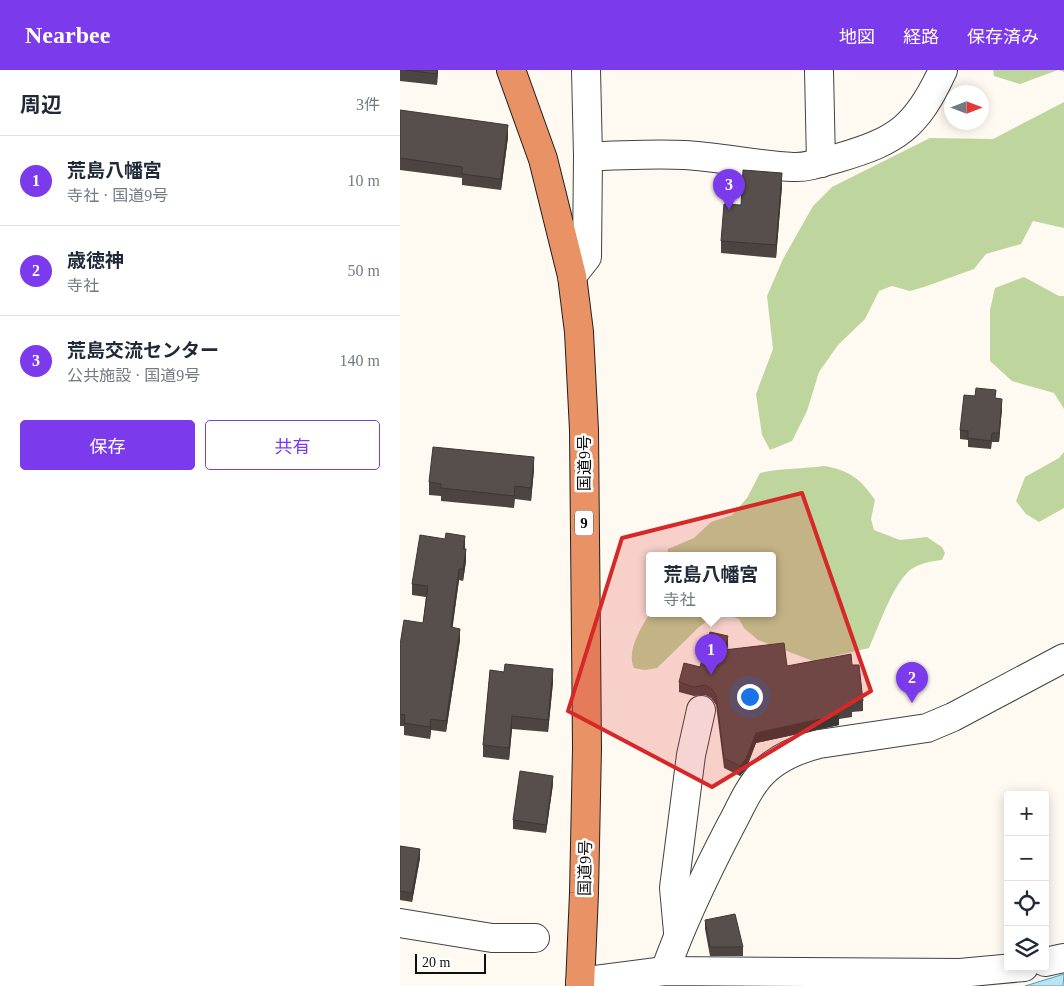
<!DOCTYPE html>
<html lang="ja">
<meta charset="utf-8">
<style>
:root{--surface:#fff;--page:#f6f6f7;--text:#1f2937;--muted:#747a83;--line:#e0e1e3;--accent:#7c3aed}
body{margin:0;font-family:"Times New Roman","Noto Sans JP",serif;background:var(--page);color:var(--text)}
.controls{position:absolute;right:15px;bottom:15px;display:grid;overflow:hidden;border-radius:5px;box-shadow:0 2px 12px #0003}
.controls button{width:45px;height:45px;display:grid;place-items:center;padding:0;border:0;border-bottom:1px solid var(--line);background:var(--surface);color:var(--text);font:25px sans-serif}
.compass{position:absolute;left:544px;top:15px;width:45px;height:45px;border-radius:50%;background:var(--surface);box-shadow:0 2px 12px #0003;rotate:90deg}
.scale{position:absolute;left:15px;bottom:12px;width:71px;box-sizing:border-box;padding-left:5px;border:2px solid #0f0f0f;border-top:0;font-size:14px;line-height:18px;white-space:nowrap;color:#0f0f0f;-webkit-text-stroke:4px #fff;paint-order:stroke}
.you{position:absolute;left:349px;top:626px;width:18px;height:18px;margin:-12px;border:4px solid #fff;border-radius:50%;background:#1a73e8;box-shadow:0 0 0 8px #1a73e833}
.badge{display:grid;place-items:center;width:32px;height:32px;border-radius:50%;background:var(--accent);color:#fff;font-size:16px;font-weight:700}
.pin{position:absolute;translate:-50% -41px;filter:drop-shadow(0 1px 2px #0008)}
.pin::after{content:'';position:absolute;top:26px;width:18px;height:15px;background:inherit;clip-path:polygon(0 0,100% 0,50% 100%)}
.popup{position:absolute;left:246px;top:482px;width:130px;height:65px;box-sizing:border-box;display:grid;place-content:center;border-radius:5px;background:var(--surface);filter:drop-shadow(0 1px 4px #0005);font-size:16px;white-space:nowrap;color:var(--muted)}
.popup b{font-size:19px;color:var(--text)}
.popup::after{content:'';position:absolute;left:50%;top:100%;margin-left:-10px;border:10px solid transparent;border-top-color:var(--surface)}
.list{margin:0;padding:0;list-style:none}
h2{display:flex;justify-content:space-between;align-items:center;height:65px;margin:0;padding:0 20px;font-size:21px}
h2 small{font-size:16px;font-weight:400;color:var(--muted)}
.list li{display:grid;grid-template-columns:32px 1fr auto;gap:15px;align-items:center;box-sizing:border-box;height:90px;padding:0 20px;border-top:1px solid var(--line)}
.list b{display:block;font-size:19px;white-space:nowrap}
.list p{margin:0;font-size:16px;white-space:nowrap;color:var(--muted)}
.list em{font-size:16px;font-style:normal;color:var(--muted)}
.actions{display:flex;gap:10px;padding:15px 20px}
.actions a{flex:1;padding:11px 0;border:1px solid var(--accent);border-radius:5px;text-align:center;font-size:18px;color:var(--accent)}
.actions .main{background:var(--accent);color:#fff}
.icon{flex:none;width:28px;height:28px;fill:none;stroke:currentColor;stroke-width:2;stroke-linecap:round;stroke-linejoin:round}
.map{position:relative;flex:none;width:664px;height:916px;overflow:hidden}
header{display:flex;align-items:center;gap:30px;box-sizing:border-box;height:70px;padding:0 25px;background:var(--accent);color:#fff}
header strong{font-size:24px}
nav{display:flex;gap:28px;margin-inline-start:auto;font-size:18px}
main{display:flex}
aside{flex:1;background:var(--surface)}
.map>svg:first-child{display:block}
</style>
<header>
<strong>Nearbee</strong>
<nav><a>地図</a><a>経路</a><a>保存済み</a></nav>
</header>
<main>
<aside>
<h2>周辺<small>3件</small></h2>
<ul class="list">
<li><span class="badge">1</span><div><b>荒島八幡宮</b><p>寺社 · 国道9号</p></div><em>10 m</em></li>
<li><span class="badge">2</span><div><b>歳徳神</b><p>寺社</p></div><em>50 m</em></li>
<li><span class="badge">3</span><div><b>荒島交流センター</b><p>公共施設 · 国道9号</p></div><em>140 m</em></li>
</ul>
<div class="actions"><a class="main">保存</a><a>共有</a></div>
</aside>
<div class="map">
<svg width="664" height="916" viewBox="0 0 664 916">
<rect width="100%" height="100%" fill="#fefaf2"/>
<g fill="#bed69e">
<polygon points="593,0 664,0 664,2 658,0 620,14 594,6"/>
<polygon points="664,32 664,158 633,151 621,174 586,184 574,199 524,217 510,221 492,216 479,221 465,249 438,275 419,302 407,341 392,371 370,380 362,365 356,324 373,279 367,226 383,189 413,136 432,117 530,68 593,69"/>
<polygon points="624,207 659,226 664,226 664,339 654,323 612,311 590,291 590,240 595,218"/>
<polygon points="664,382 664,438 639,452 626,444 616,431 625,407 659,388"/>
<path d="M424,396c25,4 37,13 51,34l-4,19 3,11 26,10 27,-3 15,10 3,6 -3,7c-11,1 -28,4 -36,14 -16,18 -27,52 -37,74l-56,13 -55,-21 -14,-12 -5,-9 -14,-5 -13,3 -13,10 -42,41 -12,2 -11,-2c-8,-17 7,-40 16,-55l122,1v-58h-105l1,-7 26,-11 17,-16 21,-7 15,-17 13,-25c21,-5 42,-4 64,-7z"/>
</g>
<polygon fill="#bbe3f1" stroke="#48a0c2" points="664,904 663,916 625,916"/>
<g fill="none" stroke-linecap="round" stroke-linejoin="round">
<g stroke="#424242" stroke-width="30">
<g id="minor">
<polyline points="419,0 421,93"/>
<path d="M188,86c32,0 64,-3 96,-1 36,2 72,10 109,12 14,1 31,-5 45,-9 59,-17 79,-31 105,-88"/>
<polyline points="172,206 187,187 188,86 186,0"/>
<polyline points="0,853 92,868 135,868"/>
<polyline points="278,862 274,818 291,685 301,640"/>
<polyline points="645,892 664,888"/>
<path d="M265,901c18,-51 41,-98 66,-146 8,-14 14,-30 24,-43 15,-21 40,-32 64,-38l108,-16 26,-11 111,-59"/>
<polyline points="180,912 265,901 560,903 624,897"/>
</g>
</g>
<g stroke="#202020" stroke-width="30">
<polyline id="highway" points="111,0 143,89 172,206 179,262 184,360 187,678 184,823 180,916"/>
</g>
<use href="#minor" stroke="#fff" stroke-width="28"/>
<use href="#highway" stroke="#e89266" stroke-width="28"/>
</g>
<g fill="#4b4441">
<polygon points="0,0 38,0 37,15 0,11"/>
<polygon points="0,40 108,67 101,120 62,115 62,108 0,100"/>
<polygon points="382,116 376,188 321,183 321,171 341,135"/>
<polygon points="596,328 602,338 599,372 592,372 591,379 568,377 568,370 560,369 560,360"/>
<polygon points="134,399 131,431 115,429 114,438 41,431 41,426 29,425 29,412"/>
<polygon points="65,477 66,491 63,511 59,510 52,558 60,570 46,662 31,660 30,669 4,665 4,656 0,656 0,575 23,553 26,527 12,525 12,514"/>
<polygon points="328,576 327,580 387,596 452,595 463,631 463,641 452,642 452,647 439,649 439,655 356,673 346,699 340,706 324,698 316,635 311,628 305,625 294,626 279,622 279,612"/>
<polygon points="90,600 153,612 148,662 112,659 109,690 83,687 83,675"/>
<polygon points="153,714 146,763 113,759 113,750"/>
<polygon points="0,776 20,788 12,832 0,830"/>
<polygon points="305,850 343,877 343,886 310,886 305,859"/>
</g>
<g fill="#3d3735">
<polygon points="37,0 38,0 37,15"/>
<polygon points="108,55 108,67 101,120 101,109"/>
<polygon points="382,103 382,116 376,188 376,175"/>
<polygon points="602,329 602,338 599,372 599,363"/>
<polygon points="134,387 134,399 131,431 131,418"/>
<polygon points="65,466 65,477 63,490 63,479"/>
<polygon points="66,479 66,491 63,511 63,499"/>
<polygon points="59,499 59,510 51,569 51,557"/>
<polygon points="60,559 60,570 46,662 46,651"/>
<polygon points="328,566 328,576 324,590 324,580"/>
<polygon points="153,599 153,612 148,662 148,650"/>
<polygon points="439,645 439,655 356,673 346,699 340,706 340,696 356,663"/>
<polygon points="112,646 112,659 109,690 109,678"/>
<polygon points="31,649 31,660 30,669 30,657"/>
<polygon points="153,706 153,714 146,763 146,755"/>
<polygon points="20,779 20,788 12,832 12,823"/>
</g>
<g fill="#574f4c" stroke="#3d3735">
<polygon points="6,0 37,0 37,4"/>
<polygon points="0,40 108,55 101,109 62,104 62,97 0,88"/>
<polygon points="343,100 382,103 376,175 321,171 324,134 341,135"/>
<polygon points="576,318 596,320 595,328 602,329 599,363 592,363 591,371 568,368 568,361 560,360 564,325 575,326"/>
<polygon points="33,377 134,387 131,418 115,416 114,426 41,418 41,414 29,412"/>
<polygon points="46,463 65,466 63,479 66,479 63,499 59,499 51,557 60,559 46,651 31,649 30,657 4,653 5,645 0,644 0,575 4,550 23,553 28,516 12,514 20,465 45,469"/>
<polygon points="310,562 328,566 324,580 384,573 387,596 451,584 452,595 459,595 463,631 452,633 452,637 438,639 439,645 356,663 346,689 340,696 324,688 316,625 311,618 305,615 294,617 279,612 284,593 300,597"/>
<polygon points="105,594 153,599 148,650 112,646 109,678 83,675 90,600 104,602"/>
<polygon points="120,701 153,706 146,755 113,750"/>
<polygon points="0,776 20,779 12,823 0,821"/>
<polygon points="335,844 343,877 310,877 305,850"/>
</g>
<path fill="#d62828" fill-opacity="0.2" stroke="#d62828" stroke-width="4" stroke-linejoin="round" d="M402,423l69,198 -159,96 -144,-76 54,-173z"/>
<g text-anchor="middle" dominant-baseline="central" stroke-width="5" stroke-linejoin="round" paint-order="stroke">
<rect fill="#fff" stroke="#575757" stroke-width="1" x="175" y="440.5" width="18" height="25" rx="4"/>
<g font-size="15" font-weight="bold" fill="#0f0f0f">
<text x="184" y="453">9</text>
</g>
<g font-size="16" fill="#0f0f0f" stroke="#fff">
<text transform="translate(184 393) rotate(-90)">国道9号</text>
<text transform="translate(185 798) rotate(-89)">国道9号</text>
</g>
</g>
</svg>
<div class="controls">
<button>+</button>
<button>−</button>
<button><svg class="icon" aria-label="locate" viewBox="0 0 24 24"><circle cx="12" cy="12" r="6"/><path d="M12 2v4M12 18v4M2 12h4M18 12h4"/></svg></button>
<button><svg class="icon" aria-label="layers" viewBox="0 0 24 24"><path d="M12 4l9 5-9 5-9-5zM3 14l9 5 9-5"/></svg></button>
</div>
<svg class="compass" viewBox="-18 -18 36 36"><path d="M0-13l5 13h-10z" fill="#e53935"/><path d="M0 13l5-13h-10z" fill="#747a83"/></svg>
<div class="scale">20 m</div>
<div class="you"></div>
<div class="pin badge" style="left:311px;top:605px">1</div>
<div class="popup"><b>荒島八幡宮</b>寺社</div>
<div class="pin badge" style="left:512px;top:633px">2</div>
<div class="pin badge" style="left:329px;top:140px">3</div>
</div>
</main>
